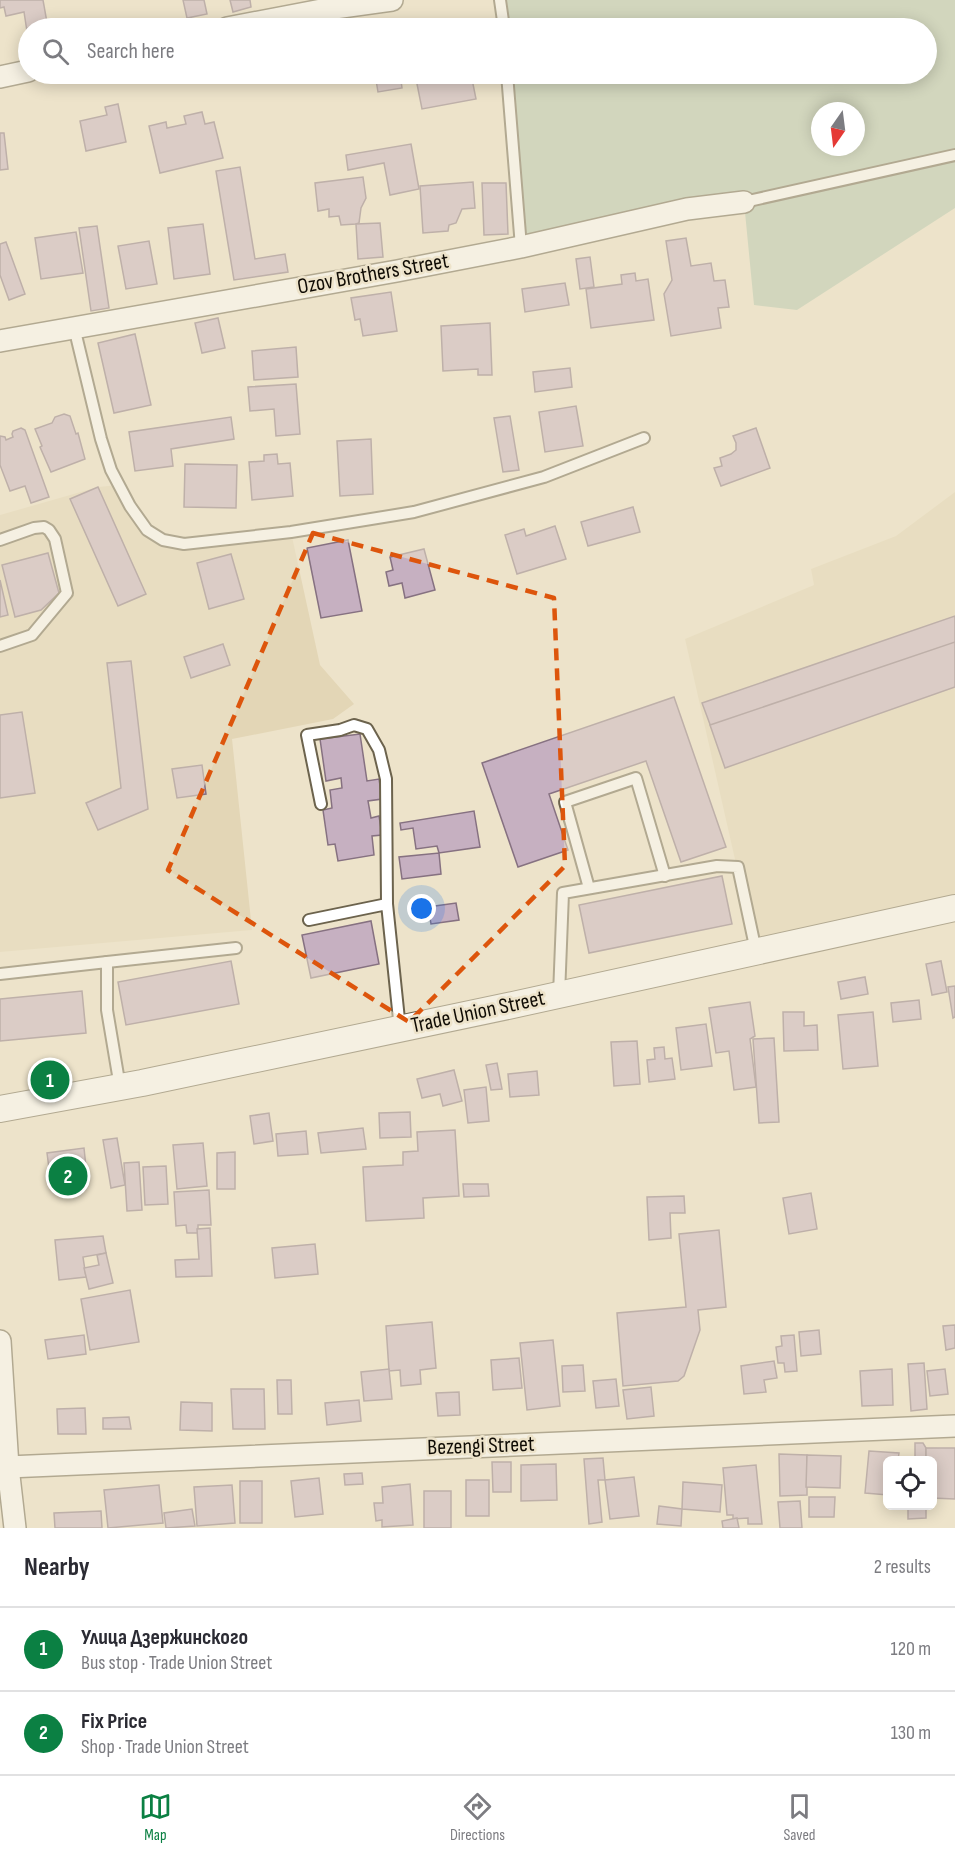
<!DOCTYPE html>
<meta charset="utf-8">
<style>
:root{--surface:#fff;--page:#f2f2f3;--text:#2b2b33;--muted:#7c7c81;--line:#e1e1e2;--accent:#0b8043}
body{margin:0;font-family:"Sofia Sans Condensed",sans-serif;background:var(--page);color:var(--text)}
.controls{position:absolute;right:18px;bottom:18px;display:grid;overflow:hidden;border-radius:9px;box-shadow:0 3px 15px #0003}
.controls button{width:54px;height:54px;display:grid;place-items:center;padding:0;border:0;border-bottom:2px solid var(--line);background:var(--surface);color:var(--text);font:30px sans-serif}
.compass{position:absolute;left:811px;top:102px;width:54px;height:54px;border-radius:50%;background:var(--surface);box-shadow:0 3px 15px #0003;rotate:194deg}
.you{position:absolute;left:422px;top:909px;width:21px;height:21px;margin:-15px;border:4px solid #fff;border-radius:50%;background:#1a73e8;box-shadow:0 0 0 9px #1a73e833}
.badge{display:grid;place-items:center;width:39px;height:39px;border-radius:50%;background:var(--accent);color:#fff;font-size:20px;font-weight:700}
.pin{position:absolute;translate:-50% -50%;border:3px solid #fff;box-shadow:0 2px 6px #0006}
.list{margin:0;padding:0;list-style:none}
h2{display:flex;justify-content:space-between;align-items:center;height:78px;margin:0;padding:0 24px;font-size:26px}
h2 small{font-size:20px;font-weight:400;color:var(--muted)}
.list li{display:grid;grid-template-columns:39px 1fr auto;gap:18px;align-items:center;box-sizing:border-box;height:84px;padding:0 24px;border-top:2px solid var(--line)}
.list b{display:block;font-size:22px;white-space:nowrap}
.list p{margin:0;font-size:20px;white-space:nowrap;color:var(--muted)}
.list em{font-size:20px;font-style:normal;color:var(--muted)}
.icon{flex:none;width:33px;height:33px;fill:none;stroke:currentColor;stroke-width:2;stroke-linecap:round;stroke-linejoin:round}
.map{position:relative;flex:none;width:955px;height:1528px;overflow:hidden}
.search{position:absolute;background:var(--surface);box-shadow:0 3px 15px #0003;left:18px;right:18px;top:18px;height:66px;display:flex;align-items:center;gap:15px;box-sizing:border-box;padding:0 21px;border-radius:33px;color:var(--muted);font-size:22px}
.sheet{height:246px;background:var(--surface)}
nav{display:flex;justify-content:space-around;align-items:center;box-sizing:border-box;height:84px;border-top:2px solid var(--line);background:var(--surface);font-size:16px;color:var(--muted)}
nav a{display:grid;justify-items:center;gap:3px}
nav .on{color:var(--accent)}
.map>svg:first-child{display:block}
</style>
<div class="map">
<svg width="955" height="1528" viewBox="0 0 955 1528">
<rect width="100%" height="100%" fill="#ede3ca"/>
<g fill="#e3d6b6">
<polygon points="119,485 147,530 184,544 291,532 320,665 354,704 333,719 232,739 252,930 0,952 0,515 98,487"/>
<polygon points="955,492 955,908 756,952 685,639 814,585 811,569 896,536"/>
</g>
<path fill="#b2c6ae" fill-rule="evenodd" d="M500,0h455v208l-158,102 -43,-5 -10,-103 -223,45 -14,-173h419v-46h-422zM820,111h36v36h-36z"/>
<g fill="#c6b0c1" stroke="#867181" stroke-width="1.5">
<polygon points="0,0 43,0 48,28 28,28 28,38 24,12 6,16 4,7 0,8"/>
<polygon points="183,0 204,0 207,14 187,18"/>
<polygon points="230,0 250,0 251,7 233,12"/>
<polygon points="391,22 392,28 367,28 367,26"/>
<polygon points="375,74 400,74 402,88 378,92"/>
<polygon points="415,74 471,74 476,99 422,109"/>
<polygon points="118,104 126,142 86,151 80,121 107,115 105,107"/>
<polygon points="202,112 205,124 214,122 223,158 160,173 149,126 166,122 167,128 186,124 184,116"/>
<polygon points="0,133 4,133 8,169 0,170"/>
<polygon points="411,144 419,189 390,195 384,163 348,170 346,155"/>
<polygon points="240,167 255,259 285,254 288,272 234,280 216,171"/>
<polygon points="363,177 366,198 361,208 359,223 356,224 341,225 339,216 329,217 329,209 318,211 315,183"/>
<polygon points="473,182 475,208 462,209 456,223 449,225 448,231 423,233 420,186"/>
<polygon points="482,183 506,183 508,234 484,235"/>
<polygon points="380,223 383,257 358,259 356,224"/>
<polygon points="203,224 210,274 174,279 168,228"/>
<polygon points="97,226 109,308 91,311 79,228"/>
<polygon points="76,232 83,273 41,279 35,238"/>
<polygon points="686,238 691,266 711,263 714,281 725,280 729,307 718,308 721,328 671,336 664,294 672,280 666,241"/>
<polygon points="149,241 157,284 126,289 118,246"/>
<polygon points="6,242 25,294 9,300 0,275 0,244"/>
<polygon points="590,257 594,287 580,289 576,259"/>
<polygon points="635,273 636,281 648,279 654,320 591,328 586,289 622,284 621,275"/>
<polygon points="565,283 569,305 525,312 522,289"/>
<polygon points="391,292 397,331 363,336 360,319 355,320 351,298"/>
<polygon points="218,318 225,348 202,353 195,323"/>
<polygon points="490,323 492,375 478,375 478,369 443,371 441,326"/>
<polygon points="135,334 151,405 114,413 98,343"/>
<polygon points="296,347 298,377 254,380 252,351"/>
<polygon points="570,368 572,387 535,392 533,372"/>
<polygon points="296,384 300,434 276,436 274,409 250,411 248,387"/>
<polygon points="576,406 583,446 545,452 539,412"/>
<polygon points="64,414 70,416 76,434 78,433 85,459 51,472 40,447 42,446 35,429 52,423 55,417"/>
<polygon points="510,416 519,470 503,472 494,418"/>
<polygon points="231,417 234,439 171,449 173,466 135,471 129,432"/>
<polygon points="21,428 25,430 49,497 31,503 25,486 10,491 0,465 0,436 5,437 6,440 13,437 12,434 13,431"/>
<polygon points="756,428 770,468 721,486 714,468 722,466 720,458 731,454 736,450 736,443 733,436"/>
<polygon points="371,439 373,494 340,496 337,441"/>
<polygon points="277,454 278,464 290,463 293,496 252,500 249,462 264,461 264,455"/>
<polygon points="185,464 237,465 236,508 184,507"/>
<polygon points="98,487 146,594 118,606 70,499"/>
<polygon points="633,507 640,532 588,546 581,522"/>
<polygon points="555,526 566,559 517,574 505,535 524,529 526,536"/>
<polygon points="348,540 362,611 321,618 307,548"/>
<polygon points="424,549 435,590 405,598 402,583 389,586 386,572 393,570 390,557"/>
<polygon points="48,553 59,593 41,610 15,617 2,565"/>
<polygon points="231,554 244,599 209,609 197,563"/>
<polygon points="0,580 8,615 0,617"/>
<polygon points="955,616 955,643 711,727 702,703"/>
<polygon points="955,642 955,687 725,768 710,725"/>
<polygon points="223,644 230,665 191,678 184,657"/>
<polygon points="131,661 148,809 98,830 86,803 121,788 107,663"/>
<polygon points="674,697 726,847 681,862 646,761 549,794 568,850 518,867 482,763"/>
<polygon points="22,712 35,793 0,798 0,715"/>
<polygon points="360,734 367,781 379,779 382,799 368,801 371,818 379,816 382,835 372,836 374,855 338,861 335,844 328,845 323,810 332,808 330,790 342,788 341,778 326,781 320,739"/>
<polygon points="202,765 206,794 177,798 172,769"/>
<polygon points="474,811 480,847 439,853 437,846 416,849 413,828 401,830 400,823"/>
<polygon points="439,853 441,874 402,879 399,857"/>
<polygon points="722,876 732,924 589,953 579,905"/>
<polygon points="456,903 459,920 431,924 428,907"/>
<polygon points="371,921 379,964 311,978 302,935"/>
<polygon points="231,961 239,1004 126,1025 118,982"/>
<polygon points="941,961 947,992 932,995 926,964"/>
<polygon points="865,977 868,994 841,999 838,982"/>
<polygon points="955,986 955,1017 953,1018 948,987"/>
<polygon points="82,991 86,1033 0,1041 0,999"/>
<polygon points="919,1000 921,1019 893,1022 891,1003"/>
<polygon points="750,1002 755,1036 750,1039 756,1087 734,1090 729,1051 716,1053 709,1008"/>
<polygon points="783,1012 804,1012 804,1026 817,1025 818,1050 784,1051"/>
<polygon points="873,1012 878,1066 843,1069 838,1015"/>
<polygon points="706,1024 712,1066 681,1070 676,1028"/>
<polygon points="774,1038 779,1122 759,1123 753,1039"/>
<polygon points="637,1041 640,1084 614,1086 611,1042"/>
<polygon points="664,1047 665,1059 672,1058 675,1079 649,1082 647,1060 655,1059 654,1048"/>
<polygon points="497,1063 502,1089 491,1090 486,1065"/>
<polygon points="454,1070 462,1101 443,1106 440,1094 422,1098 417,1079"/>
<polygon points="537,1071 539,1095 510,1097 508,1074"/>
<polygon points="486,1087 489,1121 468,1123 464,1090"/>
<polygon points="410,1112 411,1137 380,1138 379,1113"/>
<polygon points="269,1113 273,1141 254,1144 250,1116"/>
<polygon points="363,1128 366,1149 321,1153 318,1133"/>
<polygon points="455,1130 459,1196 423,1198 424,1218 366,1221 363,1167 403,1165 403,1152 418,1151 417,1132"/>
<polygon points="306,1131 308,1154 278,1156 276,1134"/>
<polygon points="117,1138 125,1185 111,1188 103,1140"/>
<polygon points="203,1143 207,1186 177,1189 173,1145"/>
<polygon points="84,1148 86,1167 75,1168 77,1180 51,1184 47,1153"/>
<polygon points="235,1152 235,1189 217,1189 217,1153"/>
<polygon points="139,1162 142,1210 127,1211 124,1163"/>
<polygon points="166,1166 168,1204 145,1205 143,1167"/>
<polygon points="463,1184 488,1184 489,1196 464,1197"/>
<polygon points="209,1190 211,1225 198,1225 198,1233 187,1233 186,1225 176,1226 174,1192"/>
<polygon points="811,1193 817,1229 789,1234 783,1198"/>
<polygon points="684,1196 685,1213 670,1213 671,1238 649,1240 647,1197"/>
<polygon points="210,1228 212,1276 176,1277 175,1260 199,1259 197,1229"/>
<polygon points="719,1230 726,1307 698,1310 700,1330 684,1376 678,1381 623,1386 617,1313 686,1307 679,1234"/>
<polygon points="103,1236 106,1253 83,1257 86,1277 59,1280 55,1240"/>
<polygon points="315,1244 318,1274 275,1278 272,1248"/>
<polygon points="106,1253 113,1283 89,1289 84,1268 99,1265 97,1255"/>
<polygon points="130,1290 139,1342 90,1350 81,1299"/>
<polygon points="432,1322 436,1368 420,1370 421,1384 401,1386 400,1370 389,1371 386,1326"/>
<polygon points="955,1325 955,1348 946,1350 943,1326"/>
<polygon points="819,1330 821,1354 801,1356 799,1332"/>
<polygon points="84,1335 86,1354 48,1359 45,1340"/>
<polygon points="794,1335 797,1371 785,1372 784,1363 778,1363 776,1347 782,1346 781,1336"/>
<polygon points="553,1340 560,1406 527,1410 520,1343"/>
<polygon points="519,1358 522,1388 493,1390 491,1360"/>
<polygon points="774,1361 777,1378 764,1380 766,1392 744,1394 741,1366"/>
<polygon points="924,1363 927,1409 911,1411 908,1364"/>
<polygon points="583,1365 585,1391 563,1392 562,1366"/>
<polygon points="389,1369 392,1399 364,1401 361,1372"/>
<polygon points="892,1369 893,1405 862,1406 860,1371"/>
<polygon points="945,1369 948,1394 930,1396 927,1371"/>
<polygon points="616,1379 619,1406 596,1408 593,1381"/>
<polygon points="277,1380 291,1380 292,1414 278,1414"/>
<polygon points="651,1387 654,1416 627,1419 623,1390"/>
<polygon points="231,1389 264,1389 265,1429 233,1429"/>
<polygon points="459,1392 460,1415 438,1416 436,1393"/>
<polygon points="359,1400 361,1421 327,1425 325,1403"/>
<polygon points="181,1402 212,1403 212,1431 180,1430"/>
<polygon points="85,1408 86,1434 58,1434 57,1409"/>
<polygon points="129,1417 131,1429 103,1429 103,1418"/>
<polygon points="915,1443 923,1443 926,1448 926,1460 915,1460"/>
<polygon points="926,1448 955,1448 955,1499 932,1498 932,1460 926,1460"/>
<polygon points="869,1451 899,1453 898,1460 888,1460 888,1495 865,1493"/>
<polygon points="779,1454 807,1455 807,1495 780,1496"/>
<polygon points="807,1455 841,1456 840,1488 806,1487"/>
<polygon points="603,1458 605,1480 598,1480 602,1522 589,1524 584,1459"/>
<polygon points="492,1462 511,1462 511,1492 493,1492"/>
<polygon points="556,1464 557,1500 521,1501 521,1465"/>
<polygon points="756,1465 762,1524 748,1524 748,1518 733,1519 733,1515 727,1515 723,1468"/>
<polygon points="362,1473 363,1484 345,1485 344,1474"/>
<polygon points="634,1477 639,1516 610,1519 605,1480"/>
<polygon points="319,1478 323,1514 295,1517 291,1481"/>
<rect x="466" y="1480" width="23" height="36"/>
<rect x="240" y="1481" width="22" height="42"/>
<polygon points="683,1482 722,1485 720,1512 682,1509"/>
<polygon points="410,1484 413,1525 382,1527 382,1520 376,1521 374,1503 383,1503 382,1487"/>
<polygon points="159,1485 163,1523 108,1528 104,1490"/>
<polygon points="232,1485 235,1523 197,1526 194,1487"/>
<rect x="424" y="1491" width="27" height="37"/>
<polygon points="809,1497 835,1497 834,1517 809,1517"/>
<polygon points="800,1501 802,1528 780,1528 778,1502"/>
<polygon points="659,1506 682,1509 681,1526 657,1524"/>
<polygon points="908,1506 926,1506 926,1518 908,1519"/>
<polygon points="192,1509 195,1526 166,1528 164,1513"/>
<polygon points="101,1511 102,1528 55,1528 54,1513"/>
<polygon points="737,1518 739,1528 723,1528 722,1521"/>
</g>
<g fill="none" stroke-linecap="round" stroke-linejoin="round">
<g stroke="#6c634d" stroke-width="14">
<g id="service">
<polyline points="500,0 504,28"/>
<polyline points="507,74 521,247"/>
<polyline points="744,202 955,155"/>
<polyline points="74,327 101,439 111,470 130,506 147,530 163,540 184,544 291,532 414,512 544,477 644,438"/>
<polyline points="0,540 34,528 44,527 49,530 55,539 67,593 32,635 0,646"/>
<polyline points="321,804 307,735 340,730 354,725 367,729 379,750 386,779 387,904"/>
<polyline points="589,888 565,802 636,778 665,876"/>
<polyline points="309,920 387,904 400,1029"/>
<polyline points="107,962 236,948"/>
<polyline points="0,974 107,962 107,1010 120,1087"/>
<polyline points="559,995 563,893 717,866 738,867 756,951"/>
</g>
</g>
<g stroke="#6c634d" stroke-width="24">
<g id="minor">
<polyline points="227,28 327,9 392,0"/>
<polyline points="0,77 28,71"/>
<polyline points="0,341 397,271 521,247 687,209 744,202"/>
<polyline points="0,1341 8,1467 15,1528"/>
<polyline points="8,1467 955,1426"/>
</g>
</g>
<g stroke="#6c634d" stroke-width="28">
<polyline id="tertiary" points="0,1109 142,1083 508,1006 955,908"/>
</g>
<use href="#service" stroke="#fff" stroke-width="10"/>
<use href="#minor" stroke="#fff" stroke-width="21"/>
<use href="#tertiary" stroke="#fff" stroke-width="26"/>
</g>
<path d="M0 0H955V1528H0ZM313,533l241,65 11,268 -156,156 -241,-152z" fill="#ede3ca" fill-opacity=".55" fill-rule="evenodd"/>
<path fill="none" stroke="#dd550c" stroke-width="4.5" stroke-dasharray="12 8" stroke-linejoin="round" d="M313,533l241,65 11,268 -156,156 -241,-152z"/>
<g text-anchor="middle" dominant-baseline="central" stroke-width="5" stroke-linejoin="round" paint-order="stroke">
<g font-size="22" fill="#0f0b04" stroke="#ede3ca">
<text transform="translate(373 274) rotate(-10)">Ozov Brothers Street</text>
<text transform="translate(478 1012) rotate(-12)">Trade Union Street</text>
<text transform="translate(481 1446) rotate(-2)">Bezengi Street</text>
</g>
</g>
</svg>
<div class="controls">
<button><svg class="icon" aria-label="locate" viewBox="0 0 24 24"><circle cx="12" cy="12" r="6"/><path d="M12 2v4M12 18v4M2 12h4M18 12h4"/></svg></button>
</div>
<svg class="compass" viewBox="-18 -18 36 36"><path d="M0-13l5 13h-10z" fill="#e53935"/><path d="M0 13l5-13h-10z" fill="#7c7c81"/></svg>
<div class="you"></div>
<div class="pin badge" style="left:50px;top:1080px">1</div>
<div class="pin badge" style="left:68px;top:1176px">2</div>
<div class="search"><svg class="icon" aria-label="search" viewBox="0 0 24 24"><circle cx="10" cy="10" r="6"/><path d="M15 15l6 6"/></svg>Search here</div>
</div>
<section class="sheet">
<h2>Nearby<small>2 results</small></h2>
<ul class="list">
<li><span class="badge">1</span><div><b>Улица Дзержинского</b><p>Bus stop · Trade Union Street</p></div><em>120 m</em></li>
<li><span class="badge">2</span><div><b>Fix Price</b><p>Shop · Trade Union Street</p></div><em>130 m</em></li>
</ul>
</section>
<nav>
<a class="on"><svg class="icon" aria-label="map" viewBox="0 0 24 24"><path d="M3 6l6-2 6 2 6-2v14l-6 2-6-2-6 2zM9 4v14M15 6v14"/></svg>Map</a>
<a><svg class="icon" aria-label="directions" viewBox="0 0 24 24"><path d="M12 3l9 9-9 9-9-9zM9 14v-3h6M13 9l2 2-2 2"/></svg>Directions</a>
<a><svg class="icon" aria-label="saved" viewBox="0 0 24 24"><path d="M7 4h10v16l-5-4-5 4z"/></svg>Saved</a>
</nav>
